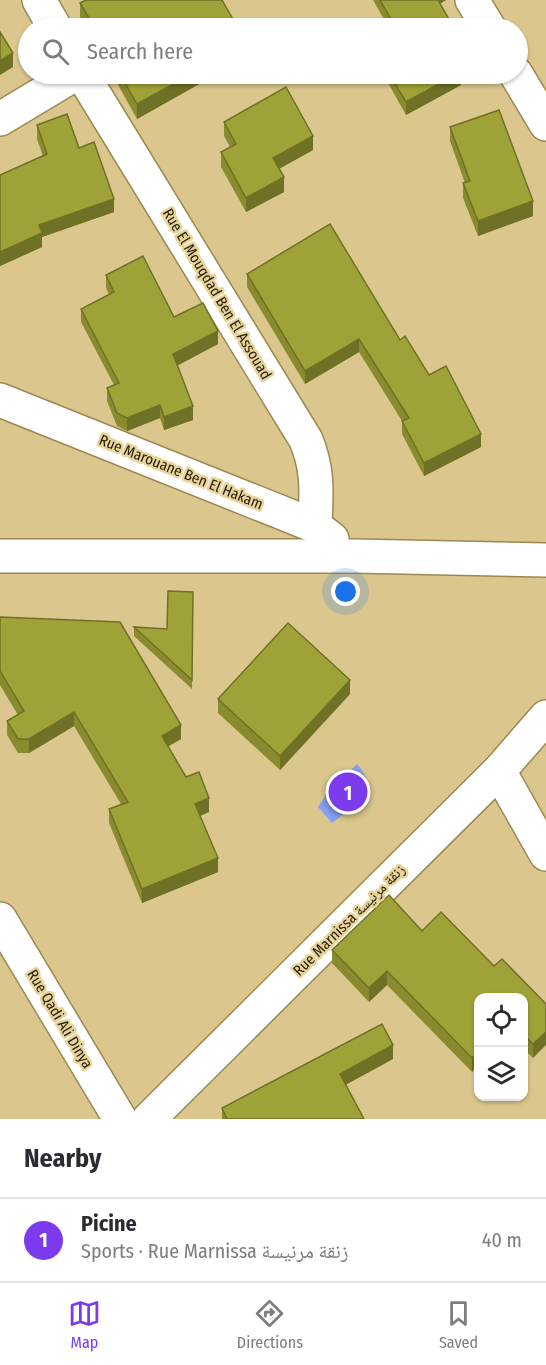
<!DOCTYPE html>
<meta charset="utf-8">
<style>
:root{--surface:#fff;--page:#f2f2f3;--text:#2b2b33;--muted:#7c7c81;--line:#e1e1e2;--accent:#7c3aed}
body{margin:0;font-family:"Fira Sans Condensed","Noto Naskh Arabic",sans-serif;background:var(--page);color:var(--text)}
.controls{position:absolute;right:18px;bottom:18px;display:grid;overflow:hidden;border-radius:12px;box-shadow:0 2px 4px #0004}
.controls button{width:54px;height:54px;display:grid;place-items:center;padding:0;border:0;border-bottom:2px solid var(--line);background:var(--surface);color:var(--text);font:30px sans-serif}
.you{position:absolute;left:346px;top:592px;width:21px;height:21px;margin:-15px;border:4px solid #fff;border-radius:50%;background:#1a73e8;box-shadow:0 0 0 9px #1a73e833}
.badge{display:grid;place-items:center;width:39px;height:39px;border-radius:50%;background:var(--accent);color:#fff;font-size:20px;font-weight:700}
.pin{position:absolute;translate:-50% -50%;border:3px solid #fff;box-shadow:0 2px 6px #0006}
.list{margin:0;padding:0;list-style:none}
h2{display:flex;justify-content:space-between;align-items:center;height:78px;margin:0;padding:0 24px;font-size:26px}
h2 small{font-size:20px;font-weight:400;color:var(--muted)}
.list li{display:grid;grid-template-columns:39px 1fr auto;gap:18px;align-items:center;box-sizing:border-box;height:84px;padding:0 24px;border-top:2px solid var(--line)}
.list b{display:block;font-size:22px;white-space:nowrap}
.list p{margin:0;font-size:20px;white-space:nowrap;color:var(--muted)}
.list em{font-size:20px;font-style:normal;color:var(--muted)}
.icon{flex:none;width:33px;height:33px;fill:none;stroke:currentColor;stroke-width:2;stroke-linecap:round;stroke-linejoin:round}
.map{position:relative;flex:none;width:546px;height:1119px;overflow:hidden}
.search{position:absolute;background:var(--surface);box-shadow:0 2px 4px #0004;left:18px;right:18px;top:18px;height:66px;display:flex;align-items:center;gap:15px;box-sizing:border-box;padding:0 21px;border-radius:33px;color:var(--muted);font-size:22px}
.sheet{height:162px;background:var(--surface)}
nav{display:flex;justify-content:space-around;align-items:center;box-sizing:border-box;height:84px;border-top:2px solid var(--line);background:var(--surface);font-size:16px;color:var(--muted)}
nav a{display:grid;justify-items:center;gap:3px}
nav .on{color:var(--accent)}
.map>svg:first-child{display:block}
</style>
<div class="map">
<svg width="546" height="1119" viewBox="0 0 546 1119">
<rect width="100%" height="100%" fill="#dbc78e"/>
<path fill="#88a0f6" d="M357,764c9,10 13,20 10,34h-12l-5,5 -1,7 -17,13 -14,-16 7,-11z"/>
<g fill="none" stroke-linecap="round" stroke-linejoin="round">
<g stroke="#9b8851" stroke-width="36">
<g id="minor">
<polyline points="39,0 55,28"/>
<polyline points="472,0 489,28"/>
<path d="M82,74l224,366c13,32 10,53 9,86"/>
<polyline points="516,74 546,124"/>
<polyline points="0,119 75,74"/>
<polyline points="0,400 315,526 332,539"/>
<polyline points="0,556 355,556 546,560"/>
<polyline points="499,771 546,854"/>
<polyline points="0,919 120,1119"/>
<polyline points="149,1119 499,771 546,717"/>
</g>
</g>
<use href="#minor" stroke="#fff" stroke-width="33"/>
</g>
<g fill="#898b2e">
<polygon points="373,0 446,0 440,4 454,28 389,28"/>
<polygon points="80,3 238,28 86,28 80,17"/>
<polygon points="112,74 217,74 137,119"/>
<polygon points="383,74 461,74 461,85 406,115"/>
<polygon points="224,122 313,150 279,169 284,192 246,212 221,167 221,152 230,147 224,136"/>
<polygon points="37,125 79,148 114,212 42,237 42,247 0,266 43,156 37,139"/>
<polygon points="450,127 533,216 478,236 463,198 463,183 465,183 450,141"/>
<polygon points="247,274 400,340 481,447 424,476 402,434 402,421 359,352 305,384 247,287"/>
<polygon points="106,275 218,344 177,365 193,420 164,430 160,418 127,431 117,426 107,401 107,388 114,385 81,322 81,309 109,294 106,288"/>
<polygon points="193,592 192,689 134,636 134,627 167,629"/>
<polygon points="0,617 181,739 168,746 186,777 209,812 200,816 218,872 142,903 109,823 109,809 121,804 74,726 29,753 18,753 7,735 7,721 18,715 0,685"/>
<polygon points="350,694 280,770 218,713 218,699"/>
<polygon points="422,931 494,966 546,1004 533,1058 524,1049 524,998 478,998 478,1065 472,1072 387,985 369,1002 332,963 332,950"/>
<polygon points="393,1059 346,1084 364,1119 222,1119 222,1108"/>
</g>
<g fill="#6f7126">
<polygon points="434,0 446,0 434,7"/>
<polygon points="13,53 13,67 0,75 0,61"/>
<polygon points="192,74 217,74 137,119 137,104"/>
<polygon points="457,74 461,74 461,85 406,115 406,102"/>
<polygon points="313,136 313,150 273,172 273,158"/>
<polygon points="284,177 284,192 246,212 246,198"/>
<polygon points="114,199 114,212 42,237 42,247 0,266 0,252 39,225"/>
<polygon points="533,201 533,216 478,236 478,221"/>
<polygon points="218,331 218,344 173,368 173,354"/>
<polygon points="359,339 359,352 305,384 305,371"/>
<polygon points="160,405 160,418 127,431 127,418"/>
<polygon points="193,406 193,420 164,430 164,417"/>
<polygon points="481,434 481,447 424,476 424,463"/>
<polygon points="350,680 350,694 280,770 280,756"/>
<polygon points="74,712 74,726 29,753 29,739"/>
<polygon points="181,725 181,739 162,750 162,736"/>
<polygon points="209,798 209,812 195,818 195,804"/>
<polygon points="218,858 218,872 142,903 142,889"/>
<polygon points="387,971 387,985 369,1002 369,988"/>
<polygon points="546,1032 546,1045 533,1058 533,1044"/>
<polygon points="393,1045 393,1059 340,1088 340,1074"/>
<polygon points="478,1052 478,1065 472,1072 472,1058"/>
</g>
<g fill="#9fa236" stroke="#6f7126" stroke-width="1.5">
<polygon points="86,0 222,0 238,28 95,28 80,3"/>
<polygon points="380,0 438,0 454,28 396,28"/>
<polygon points="0,32 13,53 0,61"/>
<polygon points="120,74 192,74 137,104"/>
<polygon points="389,74 457,74 406,102"/>
<polygon points="286,87 313,136 273,158 284,177 246,198 221,152 236,144 224,122"/>
<polygon points="499,110 533,201 478,221 463,183 470,181 450,127"/>
<polygon points="67,114 79,148 94,142 114,199 39,225 42,233 0,252 0,175 47,154 37,125"/>
<polygon points="330,224 400,340 405,336 429,375 446,366 481,434 424,463 402,421 409,418 359,339 305,371 247,274"/>
<polygon points="143,256 174,317 203,303 218,331 173,354 193,406 164,417 160,405 127,418 117,413 107,388 119,383 81,309 114,292 106,275"/>
<polygon points="168,591 193,592 192,680 134,627 167,629"/>
<polygon points="0,617 120,622 181,725 162,736 186,777 199,772 209,798 195,804 218,858 142,889 109,809 128,802 74,712 29,739 18,739 7,721 24,711 0,671"/>
<polygon points="288,623 350,680 280,756 218,699"/>
<polygon points="389,895 422,931 441,912 494,966 502,959 546,1004 546,1032 533,1044 524,1035 524,998 478,998 478,1052 472,1058 387,971 369,988 332,950"/>
<polygon points="382,1024 393,1045 340,1074 364,1119 227,1119 222,1108"/>
</g>
<g text-anchor="middle" dominant-baseline="central" stroke-width="5" stroke-linejoin="round" paint-order="stroke">
<g font-size="15" fill="#231b05" stroke="#e8d49b">
<text transform="translate(217 294) rotate(59)">Rue El Mouqdad Ben El Assouad</text>
<text transform="translate(181 472) rotate(22)">Rue Marouane Ben El Hakam</text>
<text transform="translate(349 920) rotate(-45)">Rue Marnissa زنقة مرنيسة</text>
<text transform="translate(60 1019) rotate(59)">Rue Qadi Ali Dinya</text>
</g>
</g>
</svg>
<div class="controls">
<button><svg class="icon" aria-label="locate" viewBox="0 0 24 24"><circle cx="12" cy="12" r="6"/><path d="M12 2v4M12 18v4M2 12h4M18 12h4"/></svg></button>
<button><svg class="icon" aria-label="layers" viewBox="0 0 24 24"><path d="M12 4l9 5-9 5-9-5zM3 14l9 5 9-5"/></svg></button>
</div>
<div class="you"></div>
<div class="pin badge" style="left:348px;top:792px">1</div>
<div class="search"><svg class="icon" aria-label="search" viewBox="0 0 24 24"><circle cx="10" cy="10" r="6"/><path d="M15 15l6 6"/></svg>Search here</div>
</div>
<section class="sheet">
<h2>Nearby<small></small></h2>
<ul class="list">
<li><span class="badge">1</span><div><b>Picine</b><p>Sports · Rue Marnissa زنقة مرنيسة</p></div><em>40 m</em></li>
</ul>
</section>
<nav>
<a class="on"><svg class="icon" aria-label="map" viewBox="0 0 24 24"><path d="M3 6l6-2 6 2 6-2v14l-6 2-6-2-6 2zM9 4v14M15 6v14"/></svg>Map</a>
<a><svg class="icon" aria-label="directions" viewBox="0 0 24 24"><path d="M12 3l9 9-9 9-9-9zM9 14v-3h6M13 9l2 2-2 2"/></svg>Directions</a>
<a><svg class="icon" aria-label="saved" viewBox="0 0 24 24"><path d="M7 4h10v16l-5-4-5 4z"/></svg>Saved</a>
</nav>
